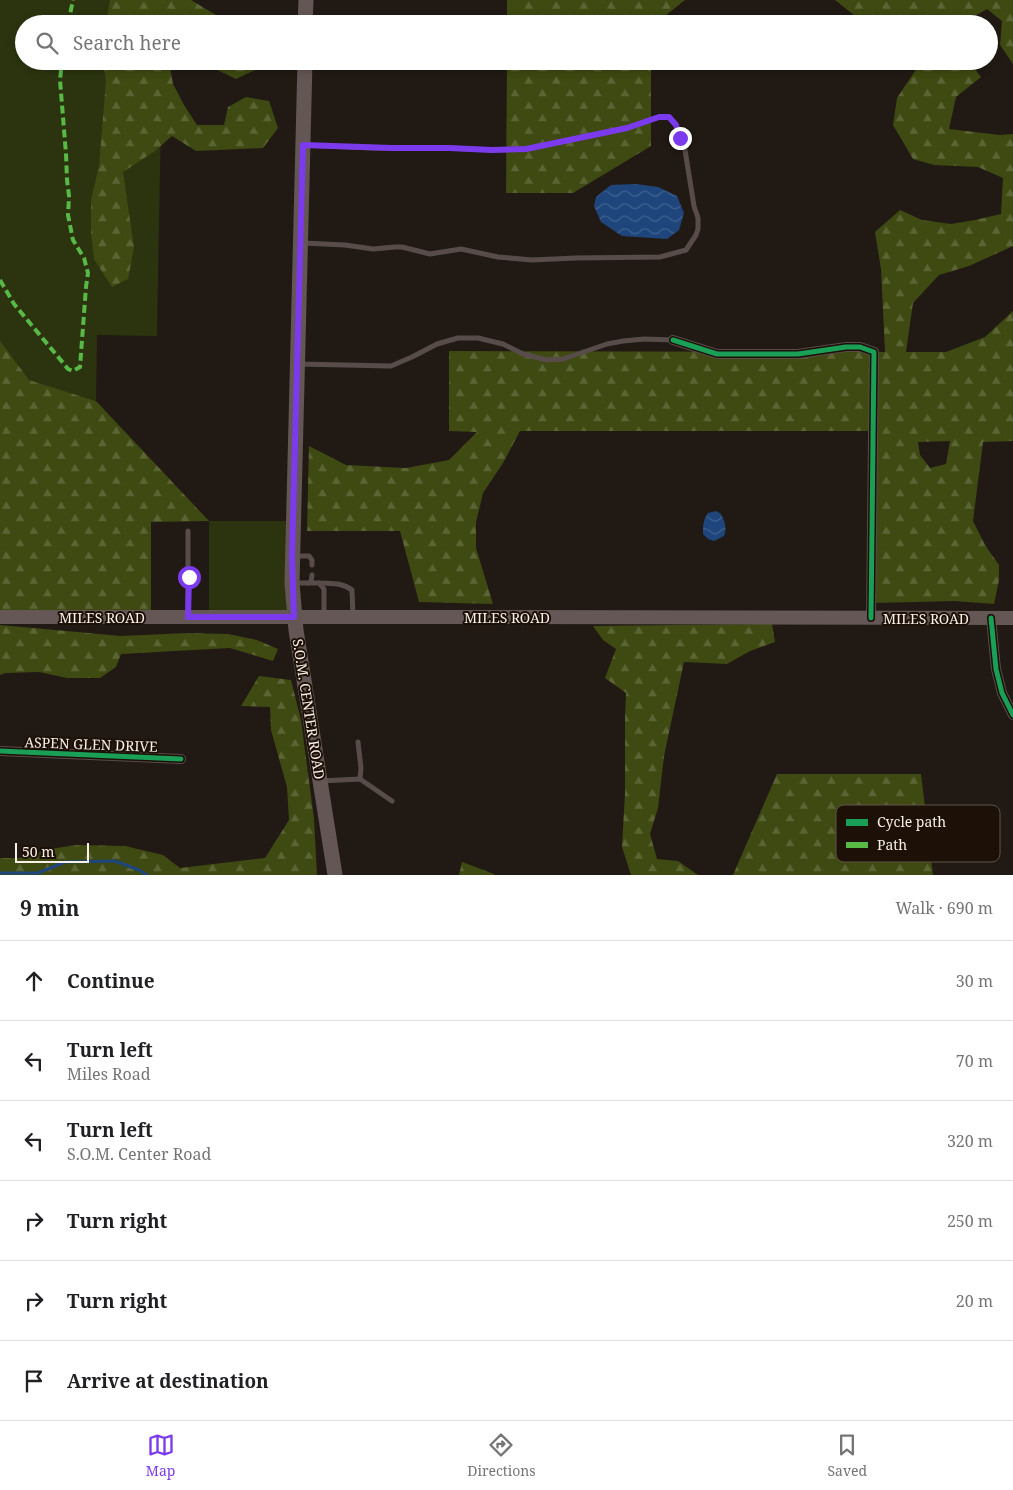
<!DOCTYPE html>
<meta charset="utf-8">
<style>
:root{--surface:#fff;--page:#f2f2f2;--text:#202124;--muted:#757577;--line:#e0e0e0;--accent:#7c3aed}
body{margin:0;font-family:"Noto Serif",serif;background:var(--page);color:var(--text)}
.scale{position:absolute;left:15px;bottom:12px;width:74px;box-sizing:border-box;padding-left:5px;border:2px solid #f8efe8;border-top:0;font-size:14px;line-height:18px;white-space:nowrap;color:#f8efe8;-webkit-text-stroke:4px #1c1007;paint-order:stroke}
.stop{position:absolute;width:15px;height:15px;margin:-11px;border:4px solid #7c3aed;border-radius:50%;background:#fff}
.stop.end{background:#7c3aed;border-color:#fff;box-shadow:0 1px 5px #0008}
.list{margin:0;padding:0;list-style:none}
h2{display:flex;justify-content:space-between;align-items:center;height:65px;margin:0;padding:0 20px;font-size:21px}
h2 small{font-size:16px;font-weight:400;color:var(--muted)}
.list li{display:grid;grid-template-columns:32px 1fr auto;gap:15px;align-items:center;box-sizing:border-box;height:80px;padding:0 20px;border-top:1px solid var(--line)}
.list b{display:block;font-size:19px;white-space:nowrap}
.list p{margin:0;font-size:16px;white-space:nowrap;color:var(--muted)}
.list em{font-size:16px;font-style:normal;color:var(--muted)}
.icon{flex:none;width:28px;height:28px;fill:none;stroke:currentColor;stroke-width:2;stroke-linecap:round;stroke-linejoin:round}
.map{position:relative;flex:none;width:1013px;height:875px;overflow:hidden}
.search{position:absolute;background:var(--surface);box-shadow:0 2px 8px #0003;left:15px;right:15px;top:15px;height:55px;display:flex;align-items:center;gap:12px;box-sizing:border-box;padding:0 18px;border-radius:28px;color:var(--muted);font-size:19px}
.sheet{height:545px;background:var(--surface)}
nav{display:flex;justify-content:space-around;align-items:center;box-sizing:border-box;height:70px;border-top:1px solid var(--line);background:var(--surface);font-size:14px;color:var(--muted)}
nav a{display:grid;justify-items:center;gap:2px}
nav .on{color:var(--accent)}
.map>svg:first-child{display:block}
</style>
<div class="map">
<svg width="1013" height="875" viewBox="0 0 1013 875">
<defs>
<pattern id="forest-firs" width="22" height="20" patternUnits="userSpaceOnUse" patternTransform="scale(1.25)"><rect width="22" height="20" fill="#3e4a11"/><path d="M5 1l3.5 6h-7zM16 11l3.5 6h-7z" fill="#5b6434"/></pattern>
<pattern id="water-waves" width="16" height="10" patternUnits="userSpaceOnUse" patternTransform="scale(1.25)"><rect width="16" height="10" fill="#1e467c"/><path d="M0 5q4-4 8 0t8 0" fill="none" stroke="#3f618f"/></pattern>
</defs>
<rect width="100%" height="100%" fill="#211a14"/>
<g fill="#2b340f">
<polygon points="0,0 163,0 162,24 24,24 24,61 162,61 157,336 97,335 96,401 0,371"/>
<polygon points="209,521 293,521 294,617 209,617"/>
</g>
<g fill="url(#forest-firs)" fill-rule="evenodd">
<polygon points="110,0 191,0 221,18 225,24 106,24"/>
<polygon points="507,0 685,0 655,24 507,24"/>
<polygon points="835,0 1013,0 1013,64 1000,45 1002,21 987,9 961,24 865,24"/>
<polygon points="103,61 169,61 173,84 184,105 197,125 224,125 228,107 246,97 269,101 278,128 263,148 196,151 172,136 155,151 123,172 134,247 128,279 112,287 94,259 91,232 91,200 99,166 106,81"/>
<polygon points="199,61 274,61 236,79"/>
<polygon points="507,61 651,61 651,146 573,193 506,193"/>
<path d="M970,63l11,14 -25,20 -7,32 51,6 13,-1v112l-44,20 -30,9 -26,28 -7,49h40l39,-15 28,-26v130l-30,1 -10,79 12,24 14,20v15l-5,24 -39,-3 -84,2 2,-172h-353l-17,32 -20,30 -7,29v26l17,56 -74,-2 -19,-71h-93l2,-85 37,19 60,3 43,-8 28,-28 -28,-1v-80l436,1 -4,-83 -6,-37 25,-22 22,10 29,4 24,-4 26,-6 2,-36 -25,-11 -44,-2 -21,-6 -20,-34 4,-27 22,-33zM950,441l-4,23 -16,4 -10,-13 -2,-13z"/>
<polygon points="0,341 29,380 96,401 209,521 151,522 151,617 0,617"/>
<polygon points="772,624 775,642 750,651 727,664 684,662 664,756 658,808 650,834 657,859 678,861 698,875 631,875 622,847 625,793 625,717 626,693 605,678 616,649 603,640 593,626"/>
<polygon points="0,625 121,636 189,633 228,634 257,640 278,649 273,661 230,648 121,654 116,667 100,678 67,678 39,672 5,673 0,675"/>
<polygon points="259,676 291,680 301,720 314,819 317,875 0,875 0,858 19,858 50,849 77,845 125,846 163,855 180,868 265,858 289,820 287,787 271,730 270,707 241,706"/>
<polygon points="777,774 921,774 933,875 733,875"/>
<polygon points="462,862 494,874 495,875 459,875"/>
</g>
<g fill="url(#water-waves)">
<polygon points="636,184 658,187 677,196 684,213 679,230 667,239 622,236 601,222 594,206 596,197 611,185"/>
<path d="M716,511l5,3c4,8 6,14 3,22l-10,5 -6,-2 -5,-5c0,-9 0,-14 5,-21z"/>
</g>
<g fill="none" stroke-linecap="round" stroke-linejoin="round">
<polyline stroke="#1e467c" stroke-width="3" points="0,873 38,873 65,862 115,861 139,870 147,875"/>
<g stroke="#584c4b" stroke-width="5">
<polyline points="303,243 345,245 373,249 395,247 402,247 430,254 461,249 498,257 532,260 576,258 660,257 686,250 696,235 698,229 698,218 694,206 685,150 676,125 669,117 659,117 627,128 526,149 492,150 449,148 373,148 304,145"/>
<polyline points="298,364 391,366 412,357 437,344 458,338 478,338 503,344 523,354 547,360 563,359 607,344 623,341 644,339 673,340"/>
<polyline points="188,531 188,617"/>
<polyline points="295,556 309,556 312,560 312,565"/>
<polyline points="294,583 308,583 311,582 312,575"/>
<polyline points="308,583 319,583 324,589 324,616"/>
<path d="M319,583c11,1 23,-1 33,7l1,26"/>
<polyline points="358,742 361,768 360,779"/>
<polyline points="321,781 360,779 392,801"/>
</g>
<g stroke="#584c4b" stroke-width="10">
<polyline points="673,340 717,354 798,354 846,347 860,347 874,352 871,618"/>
<polyline points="991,618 996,669 1002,693 1013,715"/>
<polyline points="0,751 181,759"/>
</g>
<polyline stroke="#655756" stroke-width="14" points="0,617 505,617 1013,618"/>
<g stroke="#645654" stroke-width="15">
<polyline points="305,24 306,0"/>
<polyline points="305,61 292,583 296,630 335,875"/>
</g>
<g stroke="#58b947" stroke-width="4" stroke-dasharray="8 4" stroke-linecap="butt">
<polyline points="68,24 73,0"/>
<polyline points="0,280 14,304 64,364 68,369 73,371 80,367 86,287 88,273 84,258 73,240 68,215 69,196 67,180 66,154 60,80 62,61"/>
</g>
<g stroke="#1c1007" stroke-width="8">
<g id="cycleway">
<polyline points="673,340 717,354 798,354 846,347 860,347 874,352 871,618"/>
<polyline points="991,618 996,669 1002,693 1013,715"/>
<polyline points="0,751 181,759"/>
</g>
</g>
<use href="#cycleway" stroke="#1a9f57" stroke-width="5"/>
</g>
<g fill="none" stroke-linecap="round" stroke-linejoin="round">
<polyline stroke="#7c3aed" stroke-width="6" points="189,577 188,617 294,617 292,556 303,145 392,148 449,148 492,150 526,149 627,128 659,117 669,117 676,125 680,138"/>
</g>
<g text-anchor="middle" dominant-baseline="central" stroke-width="4" stroke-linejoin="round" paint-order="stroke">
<g font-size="14" fill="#f8efe8" stroke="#1c1007">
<text x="102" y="617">MILES ROAD</text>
<text x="507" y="617">MILES ROAD</text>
<text x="926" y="618">MILES ROAD</text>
<text transform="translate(309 709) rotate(81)">S.O.M. CENTER ROAD</text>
<text transform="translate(91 744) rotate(2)">ASPEN GLEN DRIVE</text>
</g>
</g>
<rect x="836" y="805" width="164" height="57" rx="8" fill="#1c1007" stroke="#5e534a" stroke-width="1"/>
<rect x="846" y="819" width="22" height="7" fill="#1a9f57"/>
<rect x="846" y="842" width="22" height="6" fill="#58b947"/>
<g font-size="14" fill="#f8efe8">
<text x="877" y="827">Cycle path</text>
<text x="877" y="850">Path</text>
</g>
</svg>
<div class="scale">50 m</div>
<div class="stop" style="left:189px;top:577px"></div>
<div class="stop end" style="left:680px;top:138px"></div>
<div class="search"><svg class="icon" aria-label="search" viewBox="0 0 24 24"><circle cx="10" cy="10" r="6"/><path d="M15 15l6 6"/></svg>Search here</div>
</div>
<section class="sheet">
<h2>9 min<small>Walk · 690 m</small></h2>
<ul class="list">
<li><svg class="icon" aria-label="ahead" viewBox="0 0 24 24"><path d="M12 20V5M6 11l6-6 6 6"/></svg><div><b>Continue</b></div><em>30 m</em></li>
<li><svg class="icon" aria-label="left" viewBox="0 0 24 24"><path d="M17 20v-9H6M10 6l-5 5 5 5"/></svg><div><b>Turn left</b><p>Miles Road</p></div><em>70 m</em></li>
<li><svg class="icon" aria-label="left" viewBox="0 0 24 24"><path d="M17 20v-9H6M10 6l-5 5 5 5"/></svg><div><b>Turn left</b><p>S.O.M. Center Road</p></div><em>320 m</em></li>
<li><svg class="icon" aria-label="right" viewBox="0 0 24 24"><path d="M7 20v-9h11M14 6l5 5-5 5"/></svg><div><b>Turn right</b></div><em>250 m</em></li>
<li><svg class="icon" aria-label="right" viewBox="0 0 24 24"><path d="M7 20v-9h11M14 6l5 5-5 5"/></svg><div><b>Turn right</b></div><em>20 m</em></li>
<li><svg class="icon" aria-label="arrive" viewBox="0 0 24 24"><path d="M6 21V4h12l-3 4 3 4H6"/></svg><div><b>Arrive at destination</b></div></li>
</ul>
</section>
<nav>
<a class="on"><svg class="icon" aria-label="map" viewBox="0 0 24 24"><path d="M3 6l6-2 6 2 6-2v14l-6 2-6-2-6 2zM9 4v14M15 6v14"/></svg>Map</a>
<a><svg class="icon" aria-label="directions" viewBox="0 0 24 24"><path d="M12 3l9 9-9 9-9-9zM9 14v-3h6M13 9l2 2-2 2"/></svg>Directions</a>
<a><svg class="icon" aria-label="saved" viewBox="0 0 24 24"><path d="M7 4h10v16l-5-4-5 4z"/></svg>Saved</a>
</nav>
